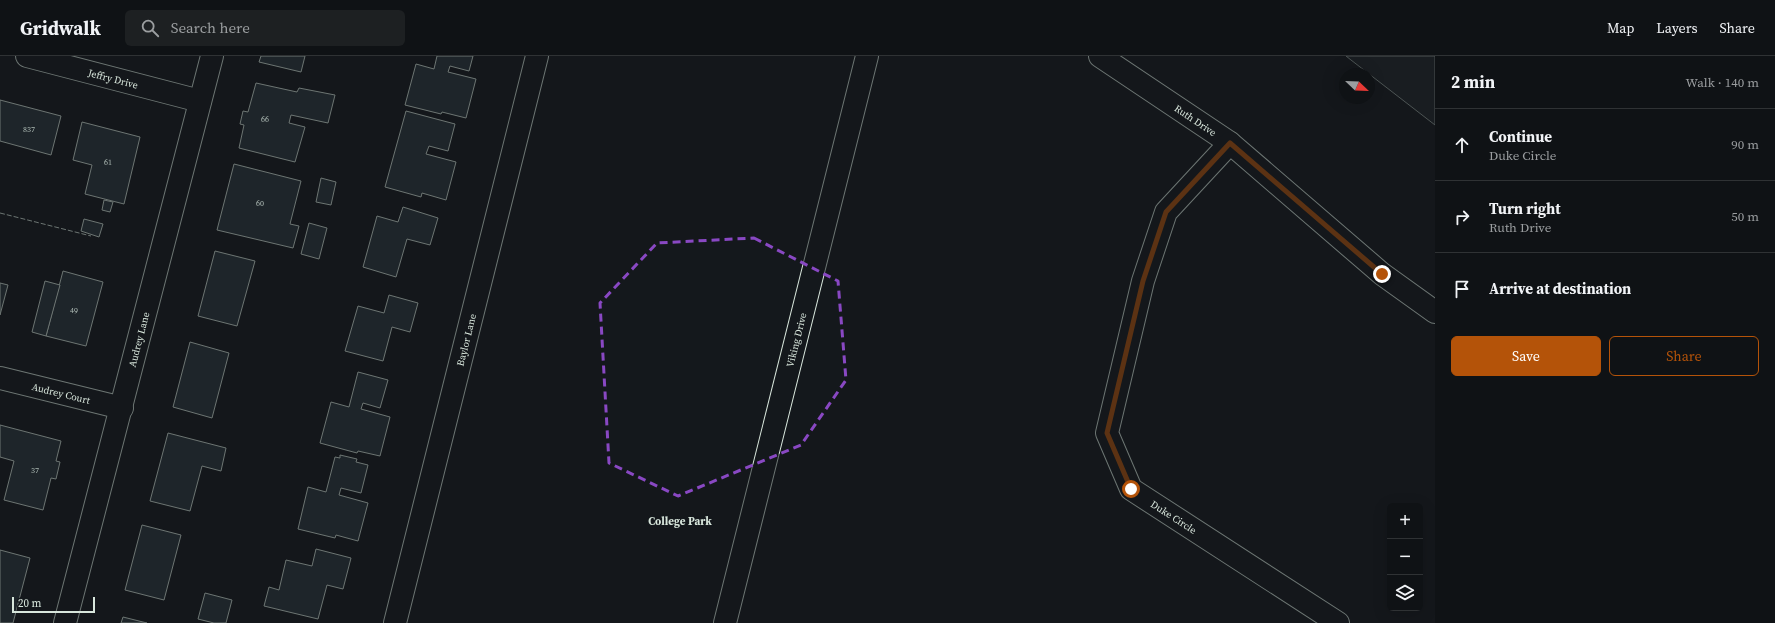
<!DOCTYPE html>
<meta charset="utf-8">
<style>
:root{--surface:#0f1215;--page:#1d2022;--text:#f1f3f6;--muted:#9b9ea0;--line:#2f3234;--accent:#b45309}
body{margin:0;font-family:"Source Serif 4",serif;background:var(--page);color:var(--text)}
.controls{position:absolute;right:12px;bottom:12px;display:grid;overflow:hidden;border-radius:6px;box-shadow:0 4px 16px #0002}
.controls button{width:36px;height:36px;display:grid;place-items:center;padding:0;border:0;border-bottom:1px solid var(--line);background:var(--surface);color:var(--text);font:20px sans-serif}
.compass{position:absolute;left:1339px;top:12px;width:36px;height:36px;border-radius:50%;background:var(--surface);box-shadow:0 4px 16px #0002;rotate:113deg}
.scale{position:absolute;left:12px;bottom:10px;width:83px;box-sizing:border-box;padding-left:4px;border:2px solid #d8e6dc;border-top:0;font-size:11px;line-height:14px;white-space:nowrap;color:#d8e6dc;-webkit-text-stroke:3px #14181c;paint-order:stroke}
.stop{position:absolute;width:12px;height:12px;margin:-9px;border:3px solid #b45309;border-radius:50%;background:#fff}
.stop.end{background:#b45309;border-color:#fff;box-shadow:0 1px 4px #0008}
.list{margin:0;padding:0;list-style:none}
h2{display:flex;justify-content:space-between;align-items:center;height:52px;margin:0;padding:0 16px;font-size:17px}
h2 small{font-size:13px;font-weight:400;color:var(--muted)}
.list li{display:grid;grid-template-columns:26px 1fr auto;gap:12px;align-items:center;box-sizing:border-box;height:72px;padding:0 16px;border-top:1px solid var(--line)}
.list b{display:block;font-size:15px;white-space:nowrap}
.list p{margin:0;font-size:13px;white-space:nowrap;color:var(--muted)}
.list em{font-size:13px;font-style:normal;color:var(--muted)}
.actions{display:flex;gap:8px;padding:12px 16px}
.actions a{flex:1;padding:9px 0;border:1px solid var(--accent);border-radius:6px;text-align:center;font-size:14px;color:var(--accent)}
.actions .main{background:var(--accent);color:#fff}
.icon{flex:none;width:22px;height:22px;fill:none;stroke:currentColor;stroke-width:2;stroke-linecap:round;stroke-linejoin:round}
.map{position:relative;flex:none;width:1435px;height:567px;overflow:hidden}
header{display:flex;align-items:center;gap:24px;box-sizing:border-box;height:56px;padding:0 20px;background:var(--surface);border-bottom:1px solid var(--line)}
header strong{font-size:19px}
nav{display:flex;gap:22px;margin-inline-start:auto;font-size:14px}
.search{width:280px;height:36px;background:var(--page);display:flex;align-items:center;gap:10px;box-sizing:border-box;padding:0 14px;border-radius:6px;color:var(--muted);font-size:15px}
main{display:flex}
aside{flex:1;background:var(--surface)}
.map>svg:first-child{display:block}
</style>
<header>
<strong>Gridwalk</strong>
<div class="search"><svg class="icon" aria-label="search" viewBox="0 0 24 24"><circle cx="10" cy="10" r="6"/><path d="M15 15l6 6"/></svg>Search here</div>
<nav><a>Map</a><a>Layers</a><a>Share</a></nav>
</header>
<main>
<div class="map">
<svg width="1435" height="567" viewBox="0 0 1435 567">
<rect width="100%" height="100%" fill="#14181c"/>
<polygon fill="#202428" stroke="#939e99" points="1346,0 1435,0 1435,69 1351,4"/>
<g fill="#2c363c" stroke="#d8e6dc">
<polygon points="261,0 305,0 301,16 259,6"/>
<polygon points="437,0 473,0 469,15 450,10 448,16 476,23 466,62 442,56 441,58 405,49 416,8 434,13"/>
<polygon points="256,27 297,36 299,32 335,39 328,67 291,59 289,67 305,71 295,106 239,92 244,69 240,68 243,55 248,56"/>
<polygon points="0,44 61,60 51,99 0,85"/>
<polygon points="406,55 455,68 448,95 429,90 426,98 456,106 446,144 422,137 421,141 385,131"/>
<polygon points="82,66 140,81 124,148 85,138 92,109 73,104"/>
<polygon points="234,108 301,125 290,168 299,170 293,192 217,174"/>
<polygon points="321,122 336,126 331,149 316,146"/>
<polygon points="104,144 113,146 110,156 102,154"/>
<polygon points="403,151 438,162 430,189 407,183 396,221 363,211 377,160 398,166"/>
<polygon points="84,163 103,168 99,181 81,175"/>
<polygon points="309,167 327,172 319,203 301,198"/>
<polygon points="215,195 255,205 237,270 198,260"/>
<polygon points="63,215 103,226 86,290 46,280"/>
<polygon points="45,225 60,229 46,280 32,276"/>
<polygon points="0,227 8,229 0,259"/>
<polygon points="389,239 418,247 410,276 392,271 383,305 345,295 358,250 384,257"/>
<polygon points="190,286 229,297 212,362 173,351"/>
<polygon points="358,316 388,324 380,352 363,347 361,353 390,361 380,400 358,395 357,397 320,387 331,346 349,351"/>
<polygon points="0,369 61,385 56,405 60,406 56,423 51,422 43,454 4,444 14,405 0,401"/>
<polygon points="168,377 226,392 221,415 202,410 190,455 150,445"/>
<polygon points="340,399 357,403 356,406 368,409 361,437 341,432 339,439 368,447 358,485 336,479 335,482 298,473 308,431 326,436 335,401 340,402"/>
<polygon points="142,469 181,479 164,544 125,534"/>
<polygon points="316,493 351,502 343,533 327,529 318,563 264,550 269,531 279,534 286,504 312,510"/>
<polygon points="0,494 30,502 13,567 0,567"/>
<polygon points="205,537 232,544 226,567 214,567 198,563"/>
<polygon points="123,561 147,567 121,567"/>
</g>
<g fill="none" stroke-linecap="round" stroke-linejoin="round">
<g stroke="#d8e6dc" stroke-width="24">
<g id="minor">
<path id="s1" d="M27,0l173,45"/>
<path id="s2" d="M1100,0l130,87 152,131 53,38"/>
<path id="s3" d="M1230,87l-64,69 -23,69 -36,152 24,56 207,134"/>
<path id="s4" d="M0,322l122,30"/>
<path id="s5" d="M65,567l147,-567"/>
<path id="s6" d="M395,567l142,-567"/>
<path id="s7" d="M725,567l142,-567"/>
</g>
</g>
<use href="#minor" stroke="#14181c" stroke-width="22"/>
<polyline stroke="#d8e6dc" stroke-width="1" stroke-dasharray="5 2" stroke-linecap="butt" points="0,157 91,180"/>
</g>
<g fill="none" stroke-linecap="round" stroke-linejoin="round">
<polyline stroke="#b45309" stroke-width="5" points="1131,433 1107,377 1143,225 1166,156 1230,87 1382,218"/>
</g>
<path d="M0 0H1435V567H0ZM754,182l84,43 8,99 -45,65 -123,51 -69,-33 -9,-160 57,-60z" fill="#14181c" fill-opacity=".55" fill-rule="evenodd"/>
<path fill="none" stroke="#8948c3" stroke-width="3" stroke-dasharray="8 5" stroke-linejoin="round" d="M754,182l84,43 8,99 -45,65 -123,51 -69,-33 -9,-160 57,-60z"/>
<g text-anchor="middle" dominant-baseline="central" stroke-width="3" stroke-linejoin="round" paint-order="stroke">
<g font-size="8" fill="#adbab4">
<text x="265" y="63">66</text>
<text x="29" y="73">837</text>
<text x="108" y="106">61</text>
<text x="260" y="147">60</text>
<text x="74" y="254">49</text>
<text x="35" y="414">37</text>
</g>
<g font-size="10" fill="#d8e6dc" stroke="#14181c">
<text stroke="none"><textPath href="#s1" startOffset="89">Jeffry Drive</textPath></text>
<text stroke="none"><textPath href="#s2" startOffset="115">Ruth Drive</textPath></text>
<text stroke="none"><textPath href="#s5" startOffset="293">Audrey Lane</textPath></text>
<text stroke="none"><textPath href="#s6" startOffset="292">Baylor Lane</textPath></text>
<text stroke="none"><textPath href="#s7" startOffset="292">Viking Drive</textPath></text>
<text stroke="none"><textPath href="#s4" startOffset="63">Audrey Court</textPath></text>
<text stroke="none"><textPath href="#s3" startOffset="435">Duke Circle</textPath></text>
</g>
<g font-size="11" font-weight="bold" fill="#d8e6dc" stroke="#14181c">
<text x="680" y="465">College Park</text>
</g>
</g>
</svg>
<div class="controls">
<button>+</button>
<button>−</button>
<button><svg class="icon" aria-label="layers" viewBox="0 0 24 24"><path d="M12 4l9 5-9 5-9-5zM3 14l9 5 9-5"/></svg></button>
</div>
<svg class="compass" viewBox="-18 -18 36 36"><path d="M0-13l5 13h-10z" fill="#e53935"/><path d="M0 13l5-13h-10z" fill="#9b9ea0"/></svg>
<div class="scale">20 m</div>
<div class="stop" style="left:1131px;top:433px"></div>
<div class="stop end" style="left:1382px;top:218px"></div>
</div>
<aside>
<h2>2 min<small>Walk · 140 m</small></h2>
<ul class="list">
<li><svg class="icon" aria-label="ahead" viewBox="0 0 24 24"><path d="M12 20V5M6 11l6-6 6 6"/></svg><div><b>Continue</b><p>Duke Circle</p></div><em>90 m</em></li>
<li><svg class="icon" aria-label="right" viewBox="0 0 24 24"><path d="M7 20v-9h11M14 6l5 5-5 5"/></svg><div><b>Turn right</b><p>Ruth Drive</p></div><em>50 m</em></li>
<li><svg class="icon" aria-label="arrive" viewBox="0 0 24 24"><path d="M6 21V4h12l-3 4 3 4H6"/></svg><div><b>Arrive at destination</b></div></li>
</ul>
<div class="actions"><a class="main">Save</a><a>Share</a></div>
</aside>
</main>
